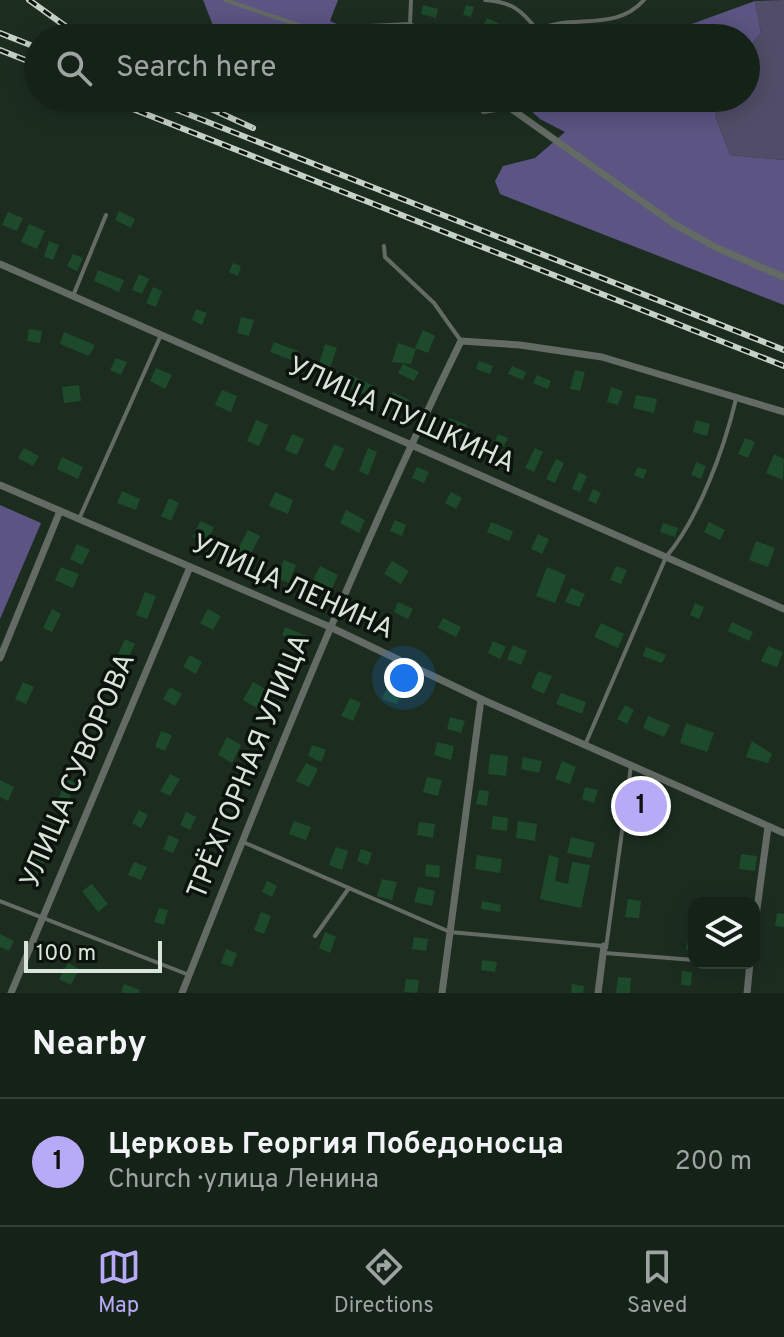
<!DOCTYPE html>
<meta charset="utf-8">
<style>
:root{--surface:#152218;--page:#222f25;--text:#f1f3f6;--muted:#9da4a2;--line:#343f37;--accent:#b7abf7}
body{margin:0;font-family:Overpass,sans-serif;background:var(--page);color:var(--text)}
.controls{position:absolute;right:24px;bottom:24px;display:grid;overflow:hidden;border-radius:16px;box-shadow:0 4px 20px #0003}
.controls button{width:72px;height:72px;display:grid;place-items:center;padding:0;border:0;border-bottom:2px solid var(--line);background:var(--surface);color:var(--text);font:40px sans-serif}
.scale{position:absolute;left:24px;bottom:20px;width:138px;box-sizing:border-box;padding-left:8px;border:4px solid #d9e4db;border-top:0;font-size:22px;line-height:28px;white-space:nowrap;color:#d9e4db;-webkit-text-stroke:6px #0c130d;paint-order:stroke}
.you{position:absolute;left:404px;top:678px;width:28px;height:28px;margin:-20px;border:6px solid #fff;border-radius:50%;background:#1a73e8;box-shadow:0 0 0 12px #1a73e833}
.badge{display:grid;place-items:center;width:52px;height:52px;border-radius:50%;background:var(--accent);color:#111;font-size:26px;font-weight:700}
.pin{position:absolute;translate:-50% -50%;border:4px solid #fff;box-shadow:0 2px 8px #0006}
.list{margin:0;padding:0;list-style:none}
h2{display:flex;justify-content:space-between;align-items:center;height:104px;margin:0;padding:0 32px;font-size:34px}
h2 small{font-size:26px;font-weight:400;color:var(--muted)}
.list li{display:grid;grid-template-columns:52px 1fr auto;gap:24px;align-items:center;box-sizing:border-box;height:128px;padding:0 32px;border-top:2px solid var(--line)}
.list b{display:block;font-size:30px;white-space:nowrap}
.list p{margin:0;font-size:26px;white-space:nowrap;color:var(--muted)}
.list em{font-size:26px;font-style:normal;color:var(--muted)}
.icon{flex:none;width:44px;height:44px;fill:none;stroke:currentColor;stroke-width:2;stroke-linecap:round;stroke-linejoin:round}
.map{position:relative;flex:none;width:784px;height:993px;overflow:hidden}
.search{position:absolute;background:var(--surface);box-shadow:0 4px 20px #0003;left:24px;right:24px;top:24px;height:88px;display:flex;align-items:center;gap:20px;box-sizing:border-box;padding:0 28px;border-radius:44px;color:var(--muted);font-size:30px}
.sheet{height:232px;background:var(--surface)}
nav{display:flex;justify-content:space-around;align-items:center;box-sizing:border-box;height:112px;border-top:2px solid var(--line);background:var(--surface);font-size:22px;color:var(--muted)}
nav a{display:grid;justify-items:center;gap:4px}
nav .on{color:var(--accent)}
.map>svg:first-child{display:block}
</style>
<div class="map">
<svg width="784" height="993" viewBox="0 0 784 993">
<rect width="100%" height="100%" fill="#1c2d20"/>
<polygon fill="#514d68" points="784,0 784,160 730,155 715,115 722,98 746,98 746,51 761,33 755,1"/>
<g fill="#5c5482">
<polygon points="203,0 338,0 330,21 370,38 229,38 214,28"/>
<polygon points="755,1 761,33 746,51 746,38 653,38"/>
<polygon points="349,98 412,98 374,110"/>
<polygon points="517,98 722,98 715,115 730,155 784,160 784,305 500,194 495,181 503,166 535,158 565,132 540,119"/>
<polygon points="0,505 41,523 0,619"/>
</g>
<g fill="#1d4a2a">
<polygon points="423,5 438,9 436,18 421,14"/>
<polygon points="466,5 474,7 471,17 463,15"/>
<polygon points="487,18 500,24 494,38 478,36"/>
<polygon points="119,211 135,219 131,228 115,220"/>
<polygon points="8,212 23,218 17,231 2,225"/>
<polygon points="29,224 45,231 37,249 21,242"/>
<polygon points="49,241 59,245 53,260 44,257"/>
<polygon points="73,254 83,258 77,271 67,266"/>
<polygon points="233,263 241,266 238,276 229,272"/>
<polygon points="98,270 124,280 119,292 94,281"/>
<polygon points="139,274 149,279 142,294 132,290"/>
<polygon points="153,287 162,291 156,307 146,303"/>
<polygon points="196,309 207,313 202,325 192,320"/>
<polygon points="241,317 254,320 249,336 237,333"/>
<polygon points="29,329 42,331 40,343 27,341"/>
<polygon points="423,330 435,336 428,353 415,348"/>
<polygon points="64,332 95,345 89,356 60,344"/>
<polygon points="274,342 298,351 294,361 270,352"/>
<polygon points="398,343 416,349 411,364 392,362"/>
<polygon points="325,344 337,348 329,371 318,367"/>
<polygon points="116,358 127,362 121,375 110,370"/>
<polygon points="479,361 493,366 490,374 476,369"/>
<polygon points="403,364 419,372 414,381 398,373"/>
<polygon points="512,366 526,372 523,380 508,374"/>
<polygon points="156,368 172,375 165,389 150,381"/>
<polygon points="575,370 585,372 580,391 570,389"/>
<polygon points="349,374 374,386 369,397 343,385"/>
<polygon points="537,375 551,381 548,389 533,383"/>
<polygon points="79,385 81,401 64,403 62,387"/>
<polygon points="611,387 623,391 618,405 607,402"/>
<polygon points="222,390 237,396 231,412 215,405"/>
<polygon points="393,392 409,400 404,410 388,403"/>
<polygon points="636,395 657,399 654,413 633,408"/>
<polygon points="449,418 467,425 464,433 446,425"/>
<polygon points="256,420 268,425 259,446 247,441"/>
<polygon points="696,420 710,424 707,436 693,432"/>
<polygon points="292,434 304,439 297,455 285,450"/>
<polygon points="498,434 508,438 504,446 495,441"/>
<polygon points="480,438 490,443 483,459 473,455"/>
<polygon points="745,438 755,442 748,458 738,454"/>
<polygon points="334,444 344,449 334,471 324,466"/>
<polygon points="24,448 39,456 33,466 18,458"/>
<polygon points="368,448 377,452 368,475 359,471"/>
<polygon points="535,448 543,452 534,472 525,468"/>
<polygon points="774,454 784,459 783,480 766,473"/>
<polygon points="62,457 83,467 78,479 57,469"/>
<polygon points="556,459 564,463 555,483 546,479"/>
<polygon points="696,462 706,466 701,479 691,475"/>
<polygon points="417,467 429,472 424,483 412,478"/>
<polygon points="638,467 647,470 643,479 634,475"/>
<polygon points="579,472 587,476 580,492 572,489"/>
<polygon points="593,489 601,493 596,504 588,500"/>
<polygon points="122,491 140,499 136,510 117,503"/>
<polygon points="275,492 293,500 288,514 269,506"/>
<polygon points="451,492 462,498 456,509 445,503"/>
<polygon points="169,498 179,503 171,521 161,516"/>
<polygon points="346,510 365,520 359,533 340,523"/>
<polygon points="395,520 406,525 402,536 390,531"/>
<polygon points="200,521 214,527 207,543 193,537"/>
<polygon points="491,522 513,531 509,541 487,532"/>
<polygon points="709,522 725,530 720,540 704,532"/>
<polygon points="663,523 678,528 675,537 660,532"/>
<polygon points="248,530 260,536 248,559 236,553"/>
<polygon points="538,534 549,539 542,554 531,549"/>
<polygon points="756,541 775,548 768,567 749,560"/>
<polygon points="77,544 90,550 82,565 70,559"/>
<polygon points="284,560 296,565 289,583 277,578"/>
<polygon points="392,561 409,571 401,584 384,574"/>
<polygon points="320,566 338,575 330,593 311,584"/>
<polygon points="616,566 627,570 621,584 610,580"/>
<polygon points="61,567 79,574 73,588 55,580"/>
<polygon points="547,567 566,575 555,603 536,596"/>
<polygon points="571,588 585,594 579,607 565,602"/>
<polygon points="145,592 156,596 147,619 136,615"/>
<polygon points="398,602 413,609 408,619 394,612"/>
<polygon points="695,603 704,607 699,619 690,615"/>
<polygon points="52,609 61,614 52,632 43,628"/>
<polygon points="208,609 221,616 213,630 200,623"/>
<polygon points="443,618 461,627 456,637 438,628"/>
<polygon points="732,622 753,632 749,641 728,631"/>
<polygon points="601,623 624,634 618,648 594,637"/>
<polygon points="285,627 309,637 306,645 282,635"/>
<polygon points="125,639 135,644 124,667 114,663"/>
<polygon points="493,641 506,647 500,659 488,653"/>
<polygon points="513,645 527,651 521,665 507,659"/>
<polygon points="768,646 783,652 777,667 761,661"/>
<polygon points="646,647 666,655 662,663 643,656"/>
<polygon points="190,655 202,662 196,674 183,667"/>
<polygon points="538,671 552,676 544,694 531,688"/>
<polygon points="23,682 34,687 26,704 15,699"/>
<polygon points="253,682 267,690 257,708 243,700"/>
<polygon points="170,687 182,694 175,706 163,699"/>
<polygon points="387,687 401,692 397,704 382,699"/>
<polygon points="561,693 586,702 582,714 556,704"/>
<polygon points="350,698 361,703 353,721 341,716"/>
<polygon points="625,705 634,710 627,724 617,719"/>
<polygon points="92,714 105,721 98,734 85,726"/>
<polygon points="648,716 670,725 664,737 643,728"/>
<polygon points="450,717 465,721 461,733 447,729"/>
<polygon points="686,723 714,733 707,752 680,743"/>
<polygon points="161,731 172,735 165,751 155,747"/>
<polygon points="227,737 241,745 232,763 218,755"/>
<polygon points="752,741 772,754 768,763 746,757"/>
<polygon points="437,742 454,746 451,760 434,755"/>
<polygon points="312,745 326,750 321,762 308,756"/>
<polygon points="490,754 508,756 506,776 488,774"/>
<polygon points="523,757 542,761 539,773 521,769"/>
<polygon points="562,761 576,767 570,784 555,779"/>
<polygon points="306,763 318,769 309,787 296,781"/>
<polygon points="170,774 180,779 170,796 160,791"/>
<polygon points="427,777 442,780 438,796 423,792"/>
<polygon points="66,779 76,783 66,806 57,802"/>
<polygon points="0,780 14,787 8,801 0,797"/>
<polygon points="585,787 598,790 594,803 582,799"/>
<polygon points="479,790 489,791 487,806 476,804"/>
<polygon points="635,798 649,801 647,813 632,810"/>
<polygon points="139,810 148,815 141,828 132,823"/>
<polygon points="186,812 196,817 190,830 180,825"/>
<polygon points="493,816 508,818 507,831 491,829"/>
<polygon points="294,821 311,827 306,840 289,834"/>
<polygon points="518,821 537,824 535,841 516,838"/>
<polygon points="419,822 435,824 433,838 417,835"/>
<polygon points="169,835 179,840 173,853 163,849"/>
<polygon points="571,837 595,843 591,858 567,853"/>
<polygon points="336,847 348,851 342,870 329,865"/>
<polygon points="361,849 372,853 368,865 357,861"/>
<polygon points="34,852 46,857 37,878 25,873"/>
<polygon points="741,854 757,856 755,871 739,869"/>
<polygon points="477,855 502,859 500,873 475,869"/>
<polygon points="549,855 559,858 555,881 568,884 572,862 590,865 581,908 540,899"/>
<polygon points="134,862 147,867 141,880 128,875"/>
<polygon points="426,864 440,866 439,878 425,876"/>
<polygon points="382,879 397,882 392,900 377,896"/>
<polygon points="267,881 277,886 272,897 262,892"/>
<polygon points="92,884 108,904 98,912 82,891"/>
<polygon points="418,887 435,891 432,906 414,902"/>
<polygon points="628,899 641,901 639,918 625,917"/>
<polygon points="482,901 501,905 500,912 481,909"/>
<polygon points="159,908 168,910 164,925 154,922"/>
<polygon points="261,912 271,916 264,934 254,930"/>
<polygon points="777,913 784,914 784,927 775,926"/>
<polygon points="325,932 336,937 330,953 319,948"/>
<polygon points="0,934 14,941 9,951 0,947"/>
<polygon points="689,935 694,936 694,952 686,950"/>
<polygon points="414,937 428,939 426,951 412,949"/>
<polygon points="226,949 237,953 232,967 221,963"/>
<polygon points="482,960 497,962 495,972 481,970"/>
<polygon points="68,963 79,969 71,985 59,979"/>
<polygon points="682,971 692,972 691,986 681,985"/>
<polygon points="618,977 631,978 630,993 616,993"/>
<polygon points="406,979 419,980 417,993 404,992"/>
<polygon points="124,984 140,990 139,993 121,993"/>
<polygon points="572,984 584,986 583,993 571,993"/>
</g>
<g fill="none" stroke-linecap="round" stroke-linejoin="round">
<g stroke="#636b64" stroke-width="4">
<polyline points="225,0 310,29 410,24"/>
<polyline points="411,0 410,24 439,38"/>
<path d="M485,0c26,2 36,9 52,30l-4,8"/>
<path d="M537,30c35,-17 78,3 107,-30"/>
<polyline points="483,112 510,108 510,98"/>
<polyline points="384,246 385,257 434,303 461,341"/>
<polyline points="73,296 106,215"/>
<polyline points="79,519 161,335"/>
<path d="M585,745l81,-188c33,-39 58,-108 70,-158"/>
<polyline points="243,842 450,932 603,946"/>
<polyline points="0,901 189,975"/>
<polyline points="315,936 349,888"/>
<polyline points="606,948 631,766"/>
<polyline points="605,953 694,960"/>
<polyline points="740,963 750,964"/>
</g>
<g stroke="#636b64" stroke-width="7">
<polyline points="510,108 674,224 717,248 784,277"/>
<polyline points="0,264 784,609"/>
<polyline points="0,485 330,627 481,699 784,833"/>
<polyline points="0,658 60,511"/>
<polyline points="754,931 768,827"/>
<polyline points="11,993 190,567"/>
<path d="M182,993c87,-220 175,-440 279,-652l59,4 82,12 182,55"/>
<polyline points="442,993 481,699"/>
<polyline points="598,993 604,946"/>
<polyline points="747,993 750,963"/>
</g>
<g stroke="#c6d2c8" stroke-width="6">
<g id="rail">
<polyline points="29,0 82,38"/>
<polyline points="0,33 38,48"/>
<polyline points="0,50 38,65"/>
<polyline points="105,98 784,366"/>
<polyline points="147,98 784,350"/>
<polyline points="187,98 253,128"/>
</g>
</g>
<use href="#rail" stroke="#0c130d" stroke-width="3" stroke-dasharray="9" stroke-linecap="butt"/>
</g>
<g text-anchor="middle" dominant-baseline="central" stroke-width="7" stroke-linejoin="round" paint-order="stroke">
<g font-size="28" fill="#d9e4db" stroke="#0c130d">
<text transform="translate(401 416) rotate(24)">УЛИЦА ПУШКИНА</text>
<text transform="translate(292 588) rotate(24)">УЛИЦА ЛЕНИНА</text>
<text transform="translate(250 767) rotate(-68)">ТРЁХГОРНАЯ УЛИЦА</text>
<text transform="translate(79 771) rotate(-67)">УЛИЦА СУВОРОВА</text>
</g>
</g>
</svg>
<div class="controls">
<button><svg class="icon" aria-label="layers" viewBox="0 0 24 24"><path d="M12 4l9 5-9 5-9-5zM3 14l9 5 9-5"/></svg></button>
</div>
<div class="scale">100 m</div>
<div class="you"></div>
<div class="pin badge" style="left:641px;top:806px">1</div>
<div class="search"><svg class="icon" aria-label="search" viewBox="0 0 24 24"><circle cx="10" cy="10" r="6"/><path d="M15 15l6 6"/></svg>Search here</div>
</div>
<section class="sheet">
<h2>Nearby<small></small></h2>
<ul class="list">
<li><span class="badge">1</span><div><b>Церковь Георгия Победоносца</b><p>Church · улица Ленина</p></div><em>200 m</em></li>
</ul>
</section>
<nav>
<a class="on"><svg class="icon" aria-label="map" viewBox="0 0 24 24"><path d="M3 6l6-2 6 2 6-2v14l-6 2-6-2-6 2zM9 4v14M15 6v14"/></svg>Map</a>
<a><svg class="icon" aria-label="directions" viewBox="0 0 24 24"><path d="M12 3l9 9-9 9-9-9zM9 14v-3h6M13 9l2 2-2 2"/></svg>Directions</a>
<a><svg class="icon" aria-label="saved" viewBox="0 0 24 24"><path d="M7 4h10v16l-5-4-5 4z"/></svg>Saved</a>
</nav>
